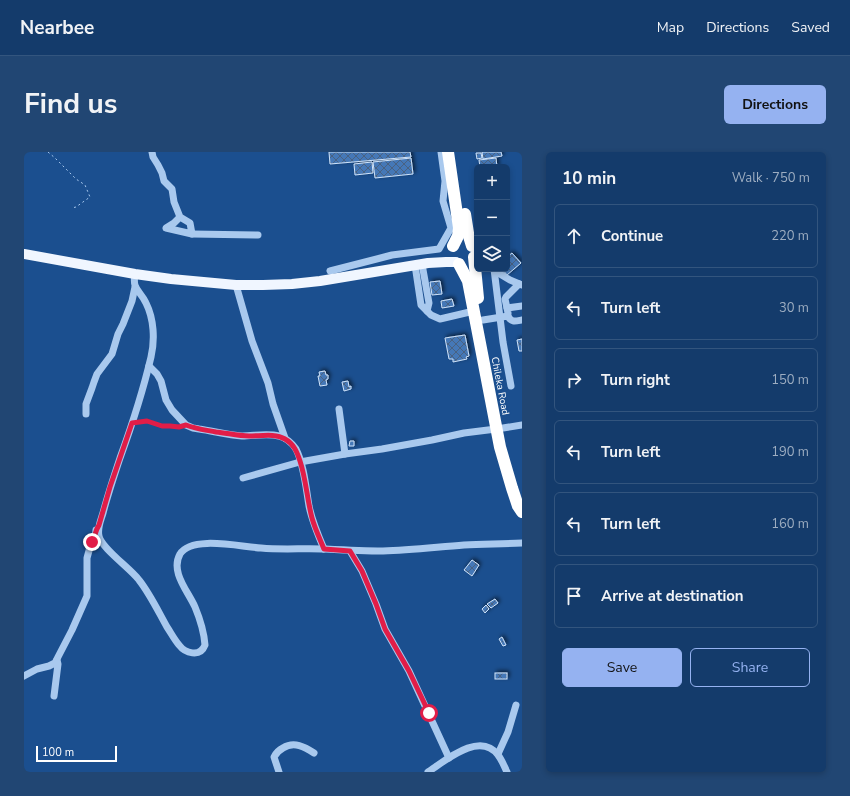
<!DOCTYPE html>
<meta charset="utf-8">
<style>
:root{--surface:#143b6b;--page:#214673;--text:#f1f3f6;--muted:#9dadc1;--line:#33557e;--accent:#95b2f1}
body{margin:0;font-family:"Nunito Sans",sans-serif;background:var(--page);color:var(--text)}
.controls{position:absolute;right:12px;top:12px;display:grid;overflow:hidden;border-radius:6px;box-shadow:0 2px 6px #0003}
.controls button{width:36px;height:36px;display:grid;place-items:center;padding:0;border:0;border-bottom:1px solid var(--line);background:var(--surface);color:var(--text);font:20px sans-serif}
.scale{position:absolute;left:12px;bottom:10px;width:81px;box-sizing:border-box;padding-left:4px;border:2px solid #fff;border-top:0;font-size:11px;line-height:14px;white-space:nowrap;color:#fff;-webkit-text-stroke:3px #1b4f8f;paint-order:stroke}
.stop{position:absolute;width:12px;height:12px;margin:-9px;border:3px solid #e11d48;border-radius:50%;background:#fff}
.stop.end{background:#e11d48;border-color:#fff;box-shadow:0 1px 4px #0008}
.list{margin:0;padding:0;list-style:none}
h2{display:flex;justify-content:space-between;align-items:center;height:52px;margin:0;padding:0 16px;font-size:17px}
h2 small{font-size:13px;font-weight:400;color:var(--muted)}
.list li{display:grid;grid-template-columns:26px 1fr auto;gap:12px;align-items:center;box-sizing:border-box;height:64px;margin:0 8px 8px;padding:0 8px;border:1px solid var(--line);border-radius:6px}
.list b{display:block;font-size:15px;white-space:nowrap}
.list em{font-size:13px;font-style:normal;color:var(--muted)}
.actions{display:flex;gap:8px;padding:12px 16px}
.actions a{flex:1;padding:9px 0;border:1px solid var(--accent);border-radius:6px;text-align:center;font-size:14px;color:var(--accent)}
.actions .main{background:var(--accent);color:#111}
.icon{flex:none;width:22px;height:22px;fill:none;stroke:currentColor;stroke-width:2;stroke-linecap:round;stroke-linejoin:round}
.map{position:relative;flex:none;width:498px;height:620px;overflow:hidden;border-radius:6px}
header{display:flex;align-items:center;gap:24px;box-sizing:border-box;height:56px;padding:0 20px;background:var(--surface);border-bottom:1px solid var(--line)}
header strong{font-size:19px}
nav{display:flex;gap:22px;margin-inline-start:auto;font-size:14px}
.intro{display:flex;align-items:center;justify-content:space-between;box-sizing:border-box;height:96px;padding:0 24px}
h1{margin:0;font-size:28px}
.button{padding:10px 18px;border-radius:6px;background:var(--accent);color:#111;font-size:14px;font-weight:700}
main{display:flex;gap:24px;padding:0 24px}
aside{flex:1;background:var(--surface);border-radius:6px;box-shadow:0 2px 6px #0003}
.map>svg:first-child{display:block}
</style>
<header>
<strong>Nearbee</strong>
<nav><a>Map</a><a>Directions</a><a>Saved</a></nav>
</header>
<div class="intro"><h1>Find us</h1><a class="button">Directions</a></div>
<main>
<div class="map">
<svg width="498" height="620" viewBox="0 0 498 620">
<defs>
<pattern id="building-cross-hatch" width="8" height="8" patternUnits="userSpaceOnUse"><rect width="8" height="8" fill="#4478b7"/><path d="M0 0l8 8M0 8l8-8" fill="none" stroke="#486282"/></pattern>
<filter id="shadow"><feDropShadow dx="2" dy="-2" stdDeviation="2" flood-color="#0009"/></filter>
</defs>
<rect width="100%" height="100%" fill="#1b4f8f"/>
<g fill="url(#building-cross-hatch)" stroke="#cfe3fa" filter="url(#shadow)">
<polygon points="305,0 386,0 387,5 306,12"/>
<polygon points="458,0 477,0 478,4 459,7"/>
<polygon points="452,1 457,1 458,6 453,7"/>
<polygon points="387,6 389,22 351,26 349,10"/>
<polygon points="472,6 473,15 456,15 455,8"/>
<polygon points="348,10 349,21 331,23 330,12"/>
<polygon points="488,101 497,111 483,123 478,117 483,117 483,105"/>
<polygon points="416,129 418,142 408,143 406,130"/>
<polygon points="428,147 430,154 418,156 417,149"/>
<polygon points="441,183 445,204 442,205 443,207 429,210 429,207 425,207 421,186"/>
<polygon points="498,187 498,199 495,199 493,188"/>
<polygon points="301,219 302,223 304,223 304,227 302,228 303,233 296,234 294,224 296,224 295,220"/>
<polygon points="324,229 325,235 327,234 327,237 320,239 318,230"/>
<polygon points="326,289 330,289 330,294 325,294"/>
<polygon points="448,408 455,413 448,424 440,418"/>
<polygon points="471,447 474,451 467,456 463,452"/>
<polygon points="462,453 465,457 461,461 458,457"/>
<polygon points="478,485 482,493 479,494 475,487"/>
<rect x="471" y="521" width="12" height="6"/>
</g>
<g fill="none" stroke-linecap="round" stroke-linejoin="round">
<g stroke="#a9c9ee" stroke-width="1" stroke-dasharray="2 3" stroke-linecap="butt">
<polyline points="24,0 31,6 52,27 61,33 66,45 52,55 48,56"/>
<polyline points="114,270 123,269 138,274 154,275"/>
</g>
<g stroke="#a9c9ee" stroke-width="7">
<polyline points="128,0 129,5 134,13 138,21 140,29 148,37 150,50 156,65 166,71 168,82 142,76 150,71 156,65"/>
<polyline points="168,82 234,83"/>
<polyline points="398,112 405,151 403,159 407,163 416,167 450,159"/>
<polyline points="391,113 397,153 403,159"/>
<polyline points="470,117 479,190 487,234"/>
<polyline points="306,119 368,103 415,97 427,76 419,49 421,29 417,0"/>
<path d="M111,122c-3,16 5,16 11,29 8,16 9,37 5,54 -8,34 -19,68 -31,101 -6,18 -12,36 -17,55 -2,7 -6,15 -4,23 2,12 31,32 40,44 11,14 19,31 28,47 4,6 7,12 12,18 6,8 21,13 26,0 -1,-13 -5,-26 -10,-38 -7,-16 -25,-35 -15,-53 12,-19 61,-7 81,-6 22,2 43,0 64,1 19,1 38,2 58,2 27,-1 54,-4 81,-6 20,-1 39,-1 58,-2"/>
<polyline points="476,122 486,128 498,133"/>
<polyline points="212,133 228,189 244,231 249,252 261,286"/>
<polyline points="483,156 481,147 482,145 495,132"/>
<polyline points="484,161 483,156 498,154"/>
<path d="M459,168l25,-4c3,7 8,5 14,4"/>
<path d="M125,214l8,8 4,7 5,19 6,10 14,15 7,3 6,1c14,2 29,6 43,7 12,0 25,-3 37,0 7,2 13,7 17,13 8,16 10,39 13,57 3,15 9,29 15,43"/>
<polyline points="315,257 321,302"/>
<polyline points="62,262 62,252 68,236 70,230 73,222 88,202 94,182 99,172 108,149 111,135"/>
<polyline points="479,276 498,273"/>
<polyline points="219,326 276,310 321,302 358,297 408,288 440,281 472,277"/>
<polyline points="326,399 338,419 352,452 361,477 385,519 425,606"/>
<polyline points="0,524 13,517 25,514 31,511 34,505 48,478 63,444 63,406 66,395 71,386 72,378"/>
<polyline points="30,544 34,512 33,508"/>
<polyline points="474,602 484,580 492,553"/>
<path d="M255,620l-5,-15c2,-4 5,-7 9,-9 11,-7 22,-1 31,5"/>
<path d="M404,620c18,-12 52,-41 70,-17 4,5 6,11 9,17"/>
</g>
<polyline stroke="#f0f6ff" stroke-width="10" points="0,102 111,122 147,127 212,133 239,133 268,132 296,129 404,111 422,110 432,110"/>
<g stroke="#fff" stroke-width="12">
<polyline points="424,0 435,76 434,84 429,94"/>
<polyline points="441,62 444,81 448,94"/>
<polyline points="450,105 454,146"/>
<polyline points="435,112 444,129 476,295 488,336 494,354 498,360"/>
</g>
</g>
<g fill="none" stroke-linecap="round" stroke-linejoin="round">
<path stroke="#e11d48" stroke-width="5" d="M68,390c3,-5 3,-11 7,-17l11,-38 22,-64 15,-2 15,5h8l9,1 7,-2c10,4 20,5 30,7 11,1 22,4 33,4 12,0 26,-3 36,3 9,5 12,13 15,22 6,18 7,38 12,57 3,11 8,21 12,31l26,2 12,20 14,33 9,25 24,42 20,42"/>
</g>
<g text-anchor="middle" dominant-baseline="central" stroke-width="3.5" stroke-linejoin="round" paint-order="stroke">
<g font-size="10" fill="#fff" stroke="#1b4f8f">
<text transform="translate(476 234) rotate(79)">Chileka Road</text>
</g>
</g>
</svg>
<div class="controls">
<button>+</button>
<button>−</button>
<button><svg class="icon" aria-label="layers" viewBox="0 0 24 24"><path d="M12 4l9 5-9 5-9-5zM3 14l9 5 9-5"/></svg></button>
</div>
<div class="scale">100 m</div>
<div class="stop" style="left:405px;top:561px"></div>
<div class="stop end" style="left:68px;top:390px"></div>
</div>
<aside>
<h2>10 min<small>Walk · 750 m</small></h2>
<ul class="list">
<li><svg class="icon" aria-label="ahead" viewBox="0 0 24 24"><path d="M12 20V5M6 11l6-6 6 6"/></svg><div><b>Continue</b></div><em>220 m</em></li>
<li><svg class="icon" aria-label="left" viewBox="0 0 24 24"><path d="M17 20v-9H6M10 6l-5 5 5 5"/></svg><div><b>Turn left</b></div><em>30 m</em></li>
<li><svg class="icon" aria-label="right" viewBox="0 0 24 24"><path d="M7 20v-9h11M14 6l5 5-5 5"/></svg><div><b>Turn right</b></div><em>150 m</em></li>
<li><svg class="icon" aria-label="left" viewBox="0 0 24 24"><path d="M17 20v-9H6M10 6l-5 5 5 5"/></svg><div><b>Turn left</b></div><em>190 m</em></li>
<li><svg class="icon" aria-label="left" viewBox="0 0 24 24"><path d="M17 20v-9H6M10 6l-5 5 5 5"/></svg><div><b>Turn left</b></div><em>160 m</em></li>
<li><svg class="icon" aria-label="arrive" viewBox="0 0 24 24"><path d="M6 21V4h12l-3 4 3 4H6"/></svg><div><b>Arrive at destination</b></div></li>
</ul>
<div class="actions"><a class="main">Save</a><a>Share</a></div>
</aside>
</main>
